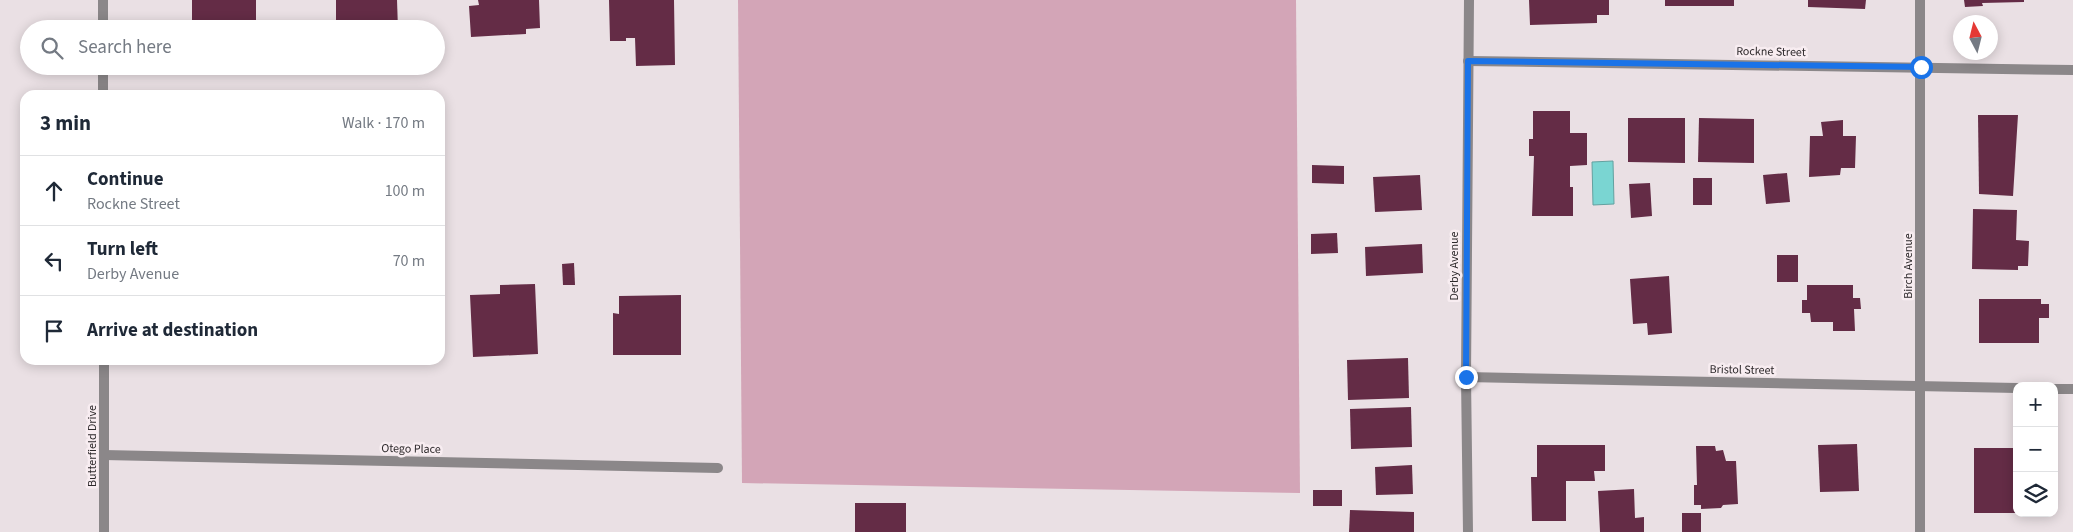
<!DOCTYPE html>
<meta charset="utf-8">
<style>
:root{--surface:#fff;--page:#f6f6f7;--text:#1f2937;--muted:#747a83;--line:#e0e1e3}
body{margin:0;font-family:"Source Sans 3",sans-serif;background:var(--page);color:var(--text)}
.controls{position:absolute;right:15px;bottom:15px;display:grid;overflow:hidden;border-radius:10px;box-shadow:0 2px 12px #0003}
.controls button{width:45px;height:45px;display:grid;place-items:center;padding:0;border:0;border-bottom:1px solid var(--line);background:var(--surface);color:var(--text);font:25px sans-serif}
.compass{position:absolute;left:1953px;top:15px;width:45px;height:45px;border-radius:50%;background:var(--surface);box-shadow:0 2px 12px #0003;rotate:353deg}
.stop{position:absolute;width:15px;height:15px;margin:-11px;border:4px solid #1a73e8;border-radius:50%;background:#fff}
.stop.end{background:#1a73e8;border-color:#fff;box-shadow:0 1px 5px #0008}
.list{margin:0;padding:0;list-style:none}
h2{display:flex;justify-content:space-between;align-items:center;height:65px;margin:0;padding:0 20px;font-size:21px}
h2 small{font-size:16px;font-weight:400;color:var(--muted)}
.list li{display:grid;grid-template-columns:32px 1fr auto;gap:15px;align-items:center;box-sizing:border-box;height:70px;padding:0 20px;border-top:1px solid var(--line)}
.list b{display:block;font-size:19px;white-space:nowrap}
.list p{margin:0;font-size:16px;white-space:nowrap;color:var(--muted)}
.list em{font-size:16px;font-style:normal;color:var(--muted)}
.icon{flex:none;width:28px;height:28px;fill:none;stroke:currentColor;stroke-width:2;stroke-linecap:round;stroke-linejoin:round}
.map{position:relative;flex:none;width:2073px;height:532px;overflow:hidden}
.search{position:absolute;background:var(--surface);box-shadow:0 2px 12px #0003;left:20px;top:20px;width:425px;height:55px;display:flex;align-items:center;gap:12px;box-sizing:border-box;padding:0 18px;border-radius:28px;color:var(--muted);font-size:19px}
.panel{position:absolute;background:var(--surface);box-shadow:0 2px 12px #0003;left:20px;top:90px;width:425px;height:275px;border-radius:15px}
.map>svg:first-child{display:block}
</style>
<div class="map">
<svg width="2073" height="532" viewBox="0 0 2073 532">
<rect width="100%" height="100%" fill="#eae0e4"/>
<polygon fill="#d3a5b7" points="738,0 1296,0 1300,493 742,483"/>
<polygon fill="#7ad5d2" stroke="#63a1a0" points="1613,161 1614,204 1593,205 1592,162"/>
<g fill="#642c46">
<polygon points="192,0 256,0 256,29 192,28"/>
<polygon points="336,0 397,0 398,29 336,29"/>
<polygon points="478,0 539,0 540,28 526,29 526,34 471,37 469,6 479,5"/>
<polygon points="609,0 674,0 675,65 636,66 635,38 626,38 626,41 610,41"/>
<polygon points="1529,0 1609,0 1609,15 1597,15 1597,23 1530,25"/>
<rect x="1665" y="0" width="69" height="6"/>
<polygon points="1808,0 1866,0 1865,9 1808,7"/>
<polygon points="1964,0 2024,0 2024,2 1982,3 1983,6 1965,7"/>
<polygon points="1533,111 1570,111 1570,133 1587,133 1587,165 1570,166 1570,187 1573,187 1573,216 1532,216 1534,156 1529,156 1529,139 1533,139"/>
<polygon points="1978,115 2018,115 2013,196 1979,194"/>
<polygon points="1628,118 1685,118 1685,163 1628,162"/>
<polygon points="1699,118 1754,119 1754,163 1698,162"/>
<polygon points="1843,120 1843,136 1856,136 1855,168 1841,168 1840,175 1809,177 1810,136 1823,136 1821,122"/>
<polygon points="1312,165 1344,166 1344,184 1312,183"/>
<polygon points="1787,173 1790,202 1766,204 1763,175"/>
<polygon points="1420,175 1422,210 1375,212 1373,177"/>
<rect x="1693" y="178" width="19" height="27"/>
<polygon points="1650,183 1652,216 1631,218 1629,184"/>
<polygon points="1973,209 2017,210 2016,240 2029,241 2028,266 2018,266 2018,270 1972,269"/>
<polygon points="1337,233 1338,253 1311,254 1311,234"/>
<polygon points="1422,244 1423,273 1366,276 1365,247"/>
<rect x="1777" y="255" width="21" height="27"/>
<polygon points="574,263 575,285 563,285 562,264"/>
<polygon points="1669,276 1672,333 1648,335 1647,323 1633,324 1630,279"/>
<polygon points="535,284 538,354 473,357 470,295 500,294 500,285"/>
<polygon points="1807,285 1853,285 1853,298 1860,298 1861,309 1854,309 1855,331 1833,331 1833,322 1811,322 1810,313 1802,313 1802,300 1807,300"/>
<polygon points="681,295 681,355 613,355 613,313 619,314 619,296"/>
<polygon points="1979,299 2041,299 2041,304 2049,304 2049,318 2039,318 2039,343 1979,343"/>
<polygon points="1408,358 1409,398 1348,400 1347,360"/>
<polygon points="1411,407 1412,447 1351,449 1350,409"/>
<polygon points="1857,444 1859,491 1820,492 1818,445"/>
<polygon points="1537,445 1605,445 1605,471 1594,471 1595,481 1566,481 1566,521 1532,521 1531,477 1537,477"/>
<polygon points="1696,446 1715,446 1716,451 1723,450 1726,461 1736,461 1738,504 1723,505 1721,508 1701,509 1701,505 1694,505 1694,485 1697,485"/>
<rect x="1974" y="448" width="43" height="65"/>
<polygon points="1412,465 1413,494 1376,495 1375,467"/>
<polygon points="1634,489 1635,518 1644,517 1644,532 1600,532 1598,491"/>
<rect x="1313" y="490" width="29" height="16"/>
<rect x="855" y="503" width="51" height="29"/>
<polygon points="1350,510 1414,512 1414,532 1349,532"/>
<rect x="1682" y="513" width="19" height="19"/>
</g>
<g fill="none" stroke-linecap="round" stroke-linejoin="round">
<g stroke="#8b8789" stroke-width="10">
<polyline points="103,0 103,29"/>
<polyline points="1468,61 2073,70"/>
<polyline points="103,66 103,95"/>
<polyline points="1466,377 2017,388"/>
<polyline points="2054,389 2073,389"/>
<polyline points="104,455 718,468"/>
<polyline points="104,532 104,360"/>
<polyline points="1468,532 1466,377 1469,0"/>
<polyline points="1920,532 1920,0"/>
</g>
</g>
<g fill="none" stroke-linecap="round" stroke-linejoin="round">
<polyline stroke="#1a73e8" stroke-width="6" points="1466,377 1468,61 1921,67"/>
</g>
<g text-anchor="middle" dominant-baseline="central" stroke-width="5" stroke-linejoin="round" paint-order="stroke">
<g font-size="12" fill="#2d292b" stroke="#f8edf1">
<text transform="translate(1771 52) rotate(1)">Rockne Street</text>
<text transform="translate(1454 266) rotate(-90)">Derby Avenue</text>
<text transform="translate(1908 266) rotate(-90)">Birch Avenue</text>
<text transform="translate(1742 370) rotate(1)">Bristol Street</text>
<text transform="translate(92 446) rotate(-90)">Butterfield Drive</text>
<text transform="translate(411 449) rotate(1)">Otego Place</text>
</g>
</g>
</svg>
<div class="controls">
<button>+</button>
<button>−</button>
<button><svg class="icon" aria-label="layers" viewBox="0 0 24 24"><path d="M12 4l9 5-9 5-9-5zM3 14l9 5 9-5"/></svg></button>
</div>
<svg class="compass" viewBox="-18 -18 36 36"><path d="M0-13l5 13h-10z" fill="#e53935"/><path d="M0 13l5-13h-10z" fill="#747a83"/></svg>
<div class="stop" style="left:1921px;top:67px"></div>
<div class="stop end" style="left:1466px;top:377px"></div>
<div class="search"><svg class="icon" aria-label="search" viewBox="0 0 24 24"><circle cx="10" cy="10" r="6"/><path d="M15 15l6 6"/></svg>Search here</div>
<section class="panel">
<h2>3 min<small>Walk · 170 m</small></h2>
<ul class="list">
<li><svg class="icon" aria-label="ahead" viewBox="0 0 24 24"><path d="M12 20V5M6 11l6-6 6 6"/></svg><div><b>Continue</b><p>Rockne Street</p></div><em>100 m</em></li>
<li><svg class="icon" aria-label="left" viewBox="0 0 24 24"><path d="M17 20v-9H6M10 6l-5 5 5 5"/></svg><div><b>Turn left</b><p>Derby Avenue</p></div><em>70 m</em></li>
<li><svg class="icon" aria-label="arrive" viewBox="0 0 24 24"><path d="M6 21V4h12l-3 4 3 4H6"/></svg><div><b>Arrive at destination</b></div></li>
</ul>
</section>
</div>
